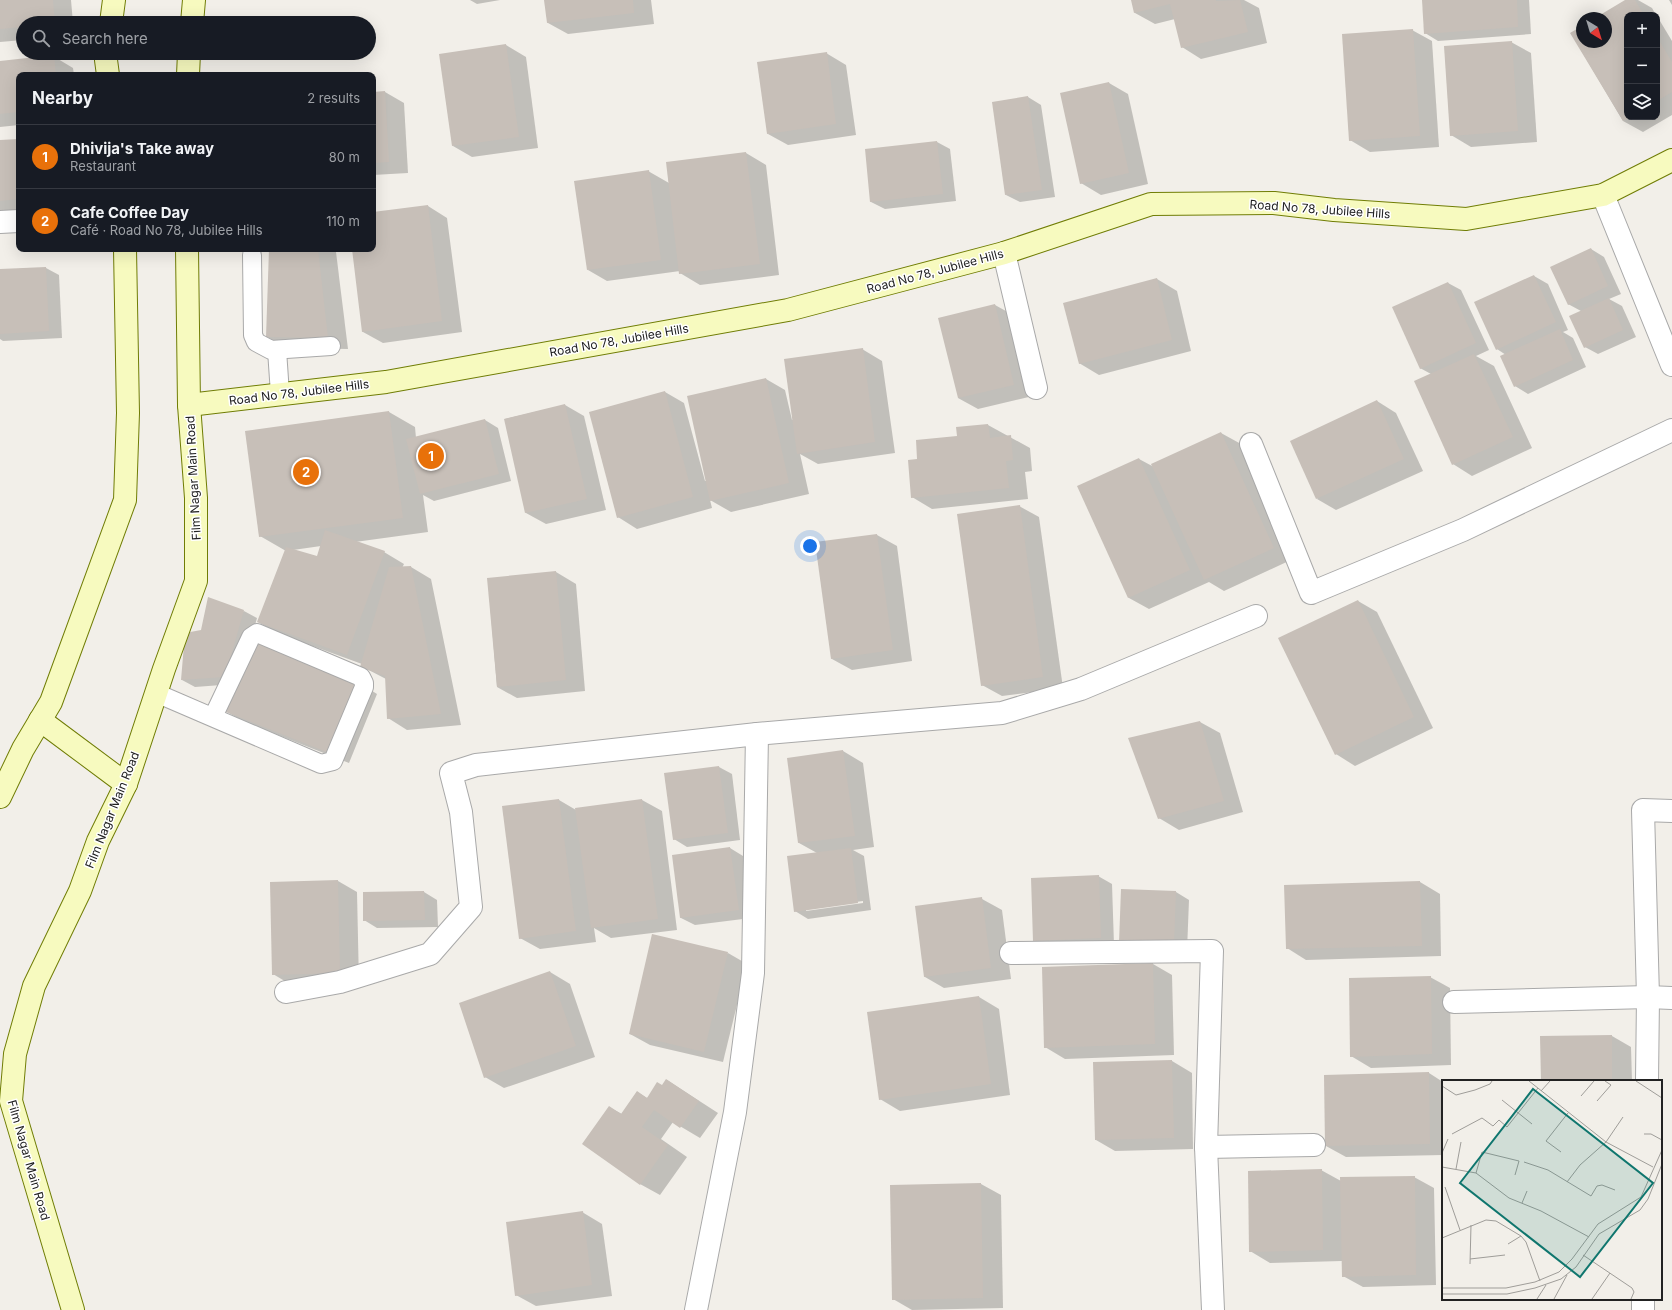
<!DOCTYPE html>
<meta charset="utf-8">
<style>
:root{--surface:#171b24;--page:#20242c;--text:#f1f3f6;--muted:#9ea1a6;--line:#363941;--accent:#d40000}
body{margin:0;font-family:Inter,sans-serif;background:var(--page);color:var(--text)}
.controls{position:absolute;right:12px;top:12px;display:grid;overflow:hidden;border-radius:8px;box-shadow:0 4px 16px #0002}
.controls button{width:36px;height:36px;display:grid;place-items:center;padding:0;border:0;border-bottom:1px solid var(--line);background:var(--surface);color:var(--text);font:20px sans-serif}
.compass{position:absolute;left:1576px;top:12px;width:36px;height:36px;border-radius:50%;background:var(--surface);box-shadow:0 4px 16px #0002;rotate:142deg}
.you{position:absolute;left:810px;top:546px;width:14px;height:14px;margin:-10px;border:3px solid #fff;border-radius:50%;background:#1a73e8;box-shadow:0 0 0 6px #1a73e833}
.badge{display:grid;place-items:center;width:26px;height:26px;border-radius:50%;background:var(--accent);color:#fff;font-size:13px;font-weight:700}
.pin{position:absolute;translate:-50% -50%;border:2px solid #fff;box-shadow:0 1px 4px #0006}
.list{margin:0;padding:0;list-style:none}
h2{display:flex;justify-content:space-between;align-items:center;height:52px;margin:0;padding:0 16px;font-size:17px}
h2 small{font-size:13px;font-weight:400;color:var(--muted)}
.list li{display:grid;grid-template-columns:26px 1fr auto;gap:12px;align-items:center;box-sizing:border-box;height:64px;padding:0 16px;border-top:1px solid var(--line)}
.list b{display:block;font-size:15px;white-space:nowrap}
.list p{margin:0;font-size:13px;white-space:nowrap;color:var(--muted)}
.list em{font-size:13px;font-style:normal;color:var(--muted)}
.icon{flex:none;width:22px;height:22px;fill:none;stroke:currentColor;stroke-width:2;stroke-linecap:round;stroke-linejoin:round}
.map{position:relative;flex:none;width:1672px;height:1310px;overflow:hidden}
.search{position:absolute;background:var(--surface);box-shadow:0 4px 16px #0002;left:16px;top:16px;width:360px;height:44px;display:flex;align-items:center;gap:10px;box-sizing:border-box;padding:0 14px;border-radius:22px;color:var(--muted);font-size:15px}
.panel{position:absolute;background:var(--surface);box-shadow:0 4px 16px #0002;left:16px;top:72px;width:360px;height:180px;border-radius:8px}
.map>svg:first-child{display:block}
</style>
<div class="map">
<svg width="1672" height="1310" viewBox="0 0 1672 1310">
<rect width="100%" height="100%" fill="#f2efe9"/>
<g fill="#0003" fill-rule="evenodd">
<polygon points="0,0 71,0 73,23 23,23 23,40 0,42"/>
<polygon points="470,0 500,0 477,4"/>
<polygon points="545,0 651,0 654,24 568,34 548,23"/>
<polygon points="1132,0 1244,0 1259,8 1267,43 1201,59 1182,47 1175,19 1155,24 1135,13"/>
<polygon points="1423,0 1529,0 1531,34 1438,41 1425,33"/>
<polygon points="1627,0 1638,0 1652,8 1656,15 1627,15 1627,117 1657,117 1657,16 1672,41 1672,115 1643,132 1623,121 1571,33 1582,27 1582,42 1606,42 1606,18 1597,18"/>
<polygon points="1669,0 1672,0 1672,5"/>
<polygon points="1412,30 1432,41 1439,147 1370,152 1350,140"/>
<polygon points="1511,42 1531,53 1537,142 1471,147 1451,135"/>
<polygon points="506,45 526,57 538,148 472,157 453,146"/>
<polygon points="826,53 846,65 856,135 788,145 768,134"/>
<polygon points="53,56 73,68 74,75 19,75 19,125 0,127 0,62"/>
<polygon points="1109,83 1128,94 1148,184 1101,195 1081,183"/>
<polygon points="385,92 404,103 408,173 373,175 373,93"/>
<polygon points="1028,97 1041,105 1055,197 1020,202 1006,195"/>
<polygon points="19,140 19,212 0,214 0,141"/>
<polygon points="937,142 950,149 956,201 885,209 871,202 866,150"/>
<polygon points="746,153 766,165 779,275 700,285 680,273 680,271 607,281 588,270 648,171 669,183"/>
<polygon points="428,206 447,218 462,332 383,343 363,332 353,249 373,249 373,213"/>
<polygon points="270,249 331,249 336,252 348,349 287,348 267,337"/>
<polygon points="1591,249 1604,257 1621,294 1609,299 1622,306 1636,337 1598,354 1585,347 1581,311 1568,304"/>
<polygon points="46,268 59,275 62,338 3,341 0,339 0,270"/>
<polygon points="1534,276 1548,284 1568,330 1563,332 1573,338 1586,367 1528,394 1515,386 1506,355 1497,349"/>
<polygon points="1157,279 1177,291 1191,351 1099,375 1079,363"/>
<polygon points="1448,283 1461,290 1489,350 1476,356 1494,366 1532,448 1472,476 1453,464 1431,374 1420,368"/>
<polygon points="995,305 1015,316 1033,396 978,409 958,398"/>
<polygon points="862,349 882,361 895,453 818,464 800,454 809,494 731,512 710,500 712,508 637,529 618,517 665,392 684,403 705,481 707,481 766,379 785,390 792,420 794,419"/>
<polygon points="1377,401 1396,413 1423,471 1336,510 1317,499"/>
<polygon points="565,405 584,416 606,510 546,524 526,513 505,419"/>
<path d="M389,412l26,15 1,11 69,-18 13,8 13,53 -77,20 -11,-6 5,37 -73,10 29,10 20,12 -2,4 9,-1 20,12 30,146 -54,5 -19,-12 -2,-39 -25,-13 1,-2 -85,-31 -19,-11 28,-71 -26,-15zM321,546l-3,11 -25,-7z"/>
<polygon points="988,425 1030,448 1032,471 1025,472 1028,499 932,509 912,497 919,460 958,437 957,428"/>
<polygon points="1221,433 1241,444 1293,559 1224,591 1209,582 1149,609 1129,598 1079,487 1139,459 1154,467"/>
<polygon points="1019,506 1039,517 1063,688 1002,696 982,685"/>
<polygon points="877,535 897,546 912,661 852,670 832,659"/>
<polygon points="556,572 576,584 585,691 517,698 497,687 488,579"/>
<polygon points="1358,601 1377,612 1433,728 1355,766 1336,754"/>
<polygon points="244,611 257,618 251,640 358,682 377,694 349,763 245,722 225,711 235,684 195,687 182,680 202,631"/>
<polygon points="1200,722 1220,733 1243,812 1179,830 1159,818"/>
<path d="M843,751l20,12 11,84 -21,3 11,6 7,54 -63,9 -13,-8 22,-58 -18,-10 -11,-84zM863,901v2l-57,8v-2z"/>
<polygon points="719,767 732,774 740,840 687,847 674,839"/>
<polygon points="559,800 576,810 642,800 662,811 677,930 611,938 594,928 596,942 540,949 520,938"/>
<polygon points="730,848 743,856 751,918 695,925 681,918 673,856"/>
<polygon points="1098,876 1112,884 1114,945 1047,948 1034,940"/>
<polygon points="338,881 357,892 359,984 293,986 273,974"/>
<polygon points="1420,882 1440,894 1441,956 1306,960 1287,948 1285,886"/>
<polygon points="424,892 437,900 438,927 377,928 364,920 364,893"/>
<polygon points="1176,892 1189,900 1187,951 1133,950"/>
<polygon points="982,899 1002,910 1011,979 944,988 925,977 916,907"/>
<polygon points="728,953 747,964 723,1062 650,1045 630,1034"/>
<polygon points="1153,964 1172,975 1174,1055 1065,1059 1045,1047"/>
<polygon points="550,972 570,984 595,1057 504,1088 485,1077"/>
<polygon points="1430,977 1450,988 1451,1065 1371,1068 1351,1056"/>
<polygon points="979,997 999,1009 1010,1095 900,1111 880,1099"/>
<polygon points="1612,1036 1631,1047 1632,1081 1542,1081"/>
<polygon points="1172,1061 1192,1073 1193,1149 1115,1151 1096,1140"/>
<polygon points="1429,1073 1443,1082 1443,1155 1346,1157 1326,1146"/>
<polygon points="667,1080 718,1113 700,1138 673,1122 661,1139 687,1157 660,1195 640,1184 609,1107 622,1114 637,1092 647,1098 663,1086"/>
<polygon points="1321,1170 1341,1181 1414,1177 1434,1188 1436,1285 1363,1287 1343,1276 1342,1261 1270,1263 1250,1251"/>
<polygon points="981,1184 1001,1195 1003,1308 912,1310 893,1299"/>
<polygon points="582,1212 602,1224 612,1296 536,1306 516,1295"/>
</g>
<g fill="#c7bfb8">
<polygon points="0,0 53,0 55,23 23,23 23,27 0,29"/>
<polygon points="544,0 633,0 634,13 547,23"/>
<polygon points="1131,0 1216,0 1216,1 1240,0 1248,32 1181,48 1170,4 1134,13"/>
<polygon points="1422,0 1517,0 1518,27 1424,34"/>
<polygon points="1625,0 1635,0 1644,15 1627,15 1627,117 1630,117 1623,121 1570,33 1582,26 1582,42 1606,42 1606,18 1595,18"/>
<polygon points="1413,29 1420,136 1349,141 1342,34"/>
<polygon points="1657,37 1672,62 1672,92 1657,101"/>
<polygon points="1512,41 1518,131 1450,136 1444,46"/>
<polygon points="506,44 519,137 452,146 439,54"/>
<polygon points="827,52 836,124 767,134 757,62"/>
<polygon points="54,55 56,75 19,75 19,112 0,114 0,61"/>
<polygon points="1109,82 1129,173 1080,184 1060,93"/>
<polygon points="385,91 389,162 373,163 373,92"/>
<polygon points="1028,96 1042,190 1005,195 992,102"/>
<polygon points="19,139 19,199 0,201 0,140"/>
<polygon points="937,141 943,194 870,202 865,149"/>
<polygon points="746,152 760,264 679,274 666,162"/>
<polygon points="649,170 661,260 587,270 574,181"/>
<polygon points="428,205 442,321 362,332 352,249 373,249 373,212"/>
<polygon points="1591,248 1608,286 1568,305 1550,267"/>
<polygon points="269,249 318,249 328,338 266,337"/>
<polygon points="46,267 49,331 0,334 0,269"/>
<polygon points="1534,275 1556,322 1496,350 1474,302"/>
<polygon points="1157,278 1172,340 1079,364 1063,303"/>
<polygon points="1448,282 1476,343 1420,369 1392,307"/>
<polygon points="1609,298 1623,330 1584,348 1569,316"/>
<polygon points="995,304 1014,385 958,398 938,318"/>
<polygon points="1560,329 1573,360 1514,387 1500,356"/>
<polygon points="863,348 875,442 797,454 784,359"/>
<polygon points="1474,354 1513,437 1452,465 1414,381"/>
<polygon points="766,378 789,483 710,501 687,396"/>
<polygon points="665,391 693,497 617,518 589,412"/>
<polygon points="1377,400 1404,459 1316,499 1290,441"/>
<polygon points="565,404 587,499 525,513 504,419"/>
<polygon points="389,411 403,518 259,537 245,431"/>
<polygon points="485,419 499,474 420,494 406,439"/>
<polygon points="988,424 990,438 1011,435 1013,460 1006,461 1009,488 911,498 908,460 917,459 916,440 957,436 956,427"/>
<polygon points="1221,432 1274,548 1204,580 1151,464"/>
<polygon points="1139,458 1190,570 1128,598 1077,486"/>
<polygon points="1020,505 1043,677 981,686 957,514"/>
<polygon points="325,530 385,551 347,655 257,622 286,547 317,556"/>
<polygon points="877,534 893,650 831,659 815,542"/>
<polygon points="411,566 441,714 387,719 385,676 360,667 389,567"/>
<polygon points="556,571 566,680 497,687 487,578"/>
<polygon points="208,597 244,610 225,677 181,680 185,633 201,630"/>
<polygon points="1358,600 1414,717 1335,755 1278,638"/>
<polygon points="252,640 358,681 329,753 224,711"/>
<polygon points="1200,721 1224,801 1158,819 1128,738"/>
<polygon points="843,750 855,836 798,843 787,758"/>
<polygon points="719,766 728,833 673,840 664,773"/>
<polygon points="559,799 576,931 519,939 502,806"/>
<polygon points="642,799 658,919 591,928 575,808"/>
<polygon points="730,847 739,910 680,918 672,855"/>
<polygon points="851,848 858,903 794,912 787,856"/>
<polygon points="1099,875 1101,938 1033,941 1031,878"/>
<polygon points="338,880 340,973 272,975 270,882"/>
<polygon points="1420,881 1422,946 1286,949 1284,885"/>
<polygon points="1121,889 1176,891 1174,944 1119,943"/>
<polygon points="424,891 425,920 363,921 363,892"/>
<polygon points="982,897 991,968 924,977 915,906"/>
<polygon points="652,934 728,952 704,1052 629,1034"/>
<polygon points="1153,963 1155,1044 1044,1048 1042,967"/>
<polygon points="550,971 576,1046 484,1078 459,1003"/>
<polygon points="1431,976 1432,1054 1350,1057 1349,978"/>
<polygon points="979,996 991,1084 879,1100 867,1012"/>
<polygon points="1612,1035 1612,1081 1541,1081 1540,1036"/>
<polygon points="1172,1060 1174,1138 1095,1140 1093,1062"/>
<polygon points="1429,1072 1430,1144 1325,1146 1324,1075"/>
<polygon points="666,1079 699,1101 680,1128 654,1110 642,1127 668,1145 640,1185 582,1144 609,1106 621,1114 637,1091 647,1098 657,1082 662,1085"/>
<polygon points="1322,1169 1323,1250 1249,1252 1248,1171"/>
<polygon points="1415,1176 1416,1275 1342,1277 1340,1177"/>
<polygon points="981,1183 983,1298 892,1300 890,1185"/>
<polygon points="583,1211 592,1285 515,1296 506,1222"/>
</g>
<g fill="none" stroke-linecap="round" stroke-linejoin="round">
<g stroke="#a9a9a9" stroke-width="20">
<g id="lane">
<polyline points="252,255 253,335 256,342 271,350 331,346"/>
<polyline points="277,350 280,394"/>
<polyline points="156,693 321,764 333,761 364,687 364,683 361,677 257,633 251,637 213,717"/>
</g>
</g>
<g stroke="#a9a9a9" stroke-width="24">
<g id="street">
<polyline points="1603,195 1672,365"/>
<polyline points="0,222 19,221"/>
<polyline points="1004,253 1036,388"/>
<polyline points="1251,444 1311,593 1463,530 1672,430"/>
<polyline points="1011,953 1212,951 1206,1147 1213,1310"/>
<polyline points="286,992 340,982 430,954 471,907 461,812 451,773 476,765 757,734 1002,713 1081,689 1256,616"/>
<polyline points="1454,1002 1648,997 1672,998"/>
<polyline points="1647,1081 1648,997 1643,810 1672,811"/>
<polyline points="1206,1147 1314,1145"/>
<polyline points="696,1310 735,1112 753,973 757,734"/>
<polyline points="1643,1310 1643,1299"/>
</g>
</g>
<g stroke="#707d05" stroke-width="24">
<g id="secondary">
<polyline points="111,23 114,0"/>
<polyline points="192,23 194,0"/>
<polyline points="107,53 106,60 108,75"/>
<polyline points="188,75 189,53"/>
<polyline points="189,405 386,382 788,310 1004,253 1151,204 1274,203 1334,210 1466,219 1603,195 1672,160"/>
<polyline points="40,720 126,784"/>
<polyline points="0,797 23,749 51,702 125,500 128,413 125,249"/>
<polyline points="73,1310 11,1101 15,1054 34,986 80,891 98,841 126,784 164,669 196,581 196,498 189,405 187,249"/>
</g>
</g>
<use href="#lane" stroke="#fff" stroke-width="18"/>
<use href="#street" stroke="#fff" stroke-width="22"/>
<use href="#secondary" stroke="#f7fabf" stroke-width="22"/>
</g>
<g text-anchor="middle" dominant-baseline="central" stroke-width="3" stroke-linejoin="round" paint-order="stroke">
<g font-size="12" fill="#222" stroke="#fff">
<text transform="translate(1320 209) rotate(4)">Road No 78, Jubilee Hills</text>
<text transform="translate(935 271) rotate(-15)">Road No 78, Jubilee Hills</text>
<text transform="translate(619 340) rotate(-10)">Road No 78, Jubilee Hills</text>
<text transform="translate(299 392) rotate(-7)">Road No 78, Jubilee Hills</text>
<text transform="translate(193 478) rotate(-93)">Film Nagar Main Road</text>
<text transform="translate(112 810) rotate(-68)">Film Nagar Main Road</text>
<text transform="translate(29 1160) rotate(74)">Film Nagar Main Road</text>
</g>
</g>
<g transform="translate(1442 1080)">
<rect width="220" height="220" fill="#f2efe9"/>
<path fill="none" stroke="#9f9d99" stroke-width="1" d="M87,1l77,61 47,25M194,1l26,17M0,6l14,9 19,-5 15,-6 2,-3M99,11l9,-10M139,16l13,-15M60,20l30,24M155,21l14,-16 -6,-4M10,54l30,-16 11,8 6,-6 8,7 31,-39M202,54h7l11,6M119,72l-15,-11 22,-28M0,73l6,-14M82,82l24,8 43,26 6,-10 5,-1 13,5M0,87l34,6 33,25 32,13 48,26M14,89l5,-27M34,93l6,-21 37,9 -4,14M125,102l13,-17 26,-23 17,-25M3,107l15,43M80,123l5,-12M0,158l44,-18 10,1 25,15 5,6 14,39M66,164l13,-8M141,175l49,33 2,4 -3,7M28,179l35,-4M28,184l1,-39M0,208h64l29,-6 24,-10 13,-13 26,-35 43,-27 21,-47M0,214h65l28,-6 26,-9 15,-12 23,-33 41,-24 8,-11 14,-35M95,219l9,-14M112,219l13,-24M150,219l18,-26"/>
<path fill="#0f766e" fill-opacity="0.15" stroke="#0f766e" stroke-width="2" d="M91,9l120,94 -73,94 -120,-94z"/>
<rect width="220" height="220" fill="none" stroke="#222" stroke-width="2"/>
</g>
</svg>
<div class="controls">
<button>+</button>
<button>−</button>
<button><svg class="icon" aria-label="layers" viewBox="0 0 24 24"><path d="M12 4l9 5-9 5-9-5zM3 14l9 5 9-5"/></svg></button>
</div>
<svg class="compass" viewBox="-18 -18 36 36"><path d="M0-13l5 13h-10z" fill="#e53935"/><path d="M0 13l5-13h-10z" fill="#9ea1a6"/></svg>
<div class="you"></div>
<div class="pin badge" style="left:431px;top:456px;background:#e8710a">1</div>
<div class="pin badge" style="left:306px;top:472px;background:#e8710a">2</div>
<div class="search"><svg class="icon" aria-label="search" viewBox="0 0 24 24"><circle cx="10" cy="10" r="6"/><path d="M15 15l6 6"/></svg>Search here</div>
<section class="panel">
<h2>Nearby<small>2 results</small></h2>
<ul class="list">
<li><span class="badge" style="background:#e8710a">1</span><div><b>Dhivija's Take away</b><p>Restaurant</p></div><em>80 m</em></li>
<li><span class="badge" style="background:#e8710a">2</span><div><b>Cafe Coffee Day</b><p>Café · Road No 78, Jubilee Hills</p></div><em>110 m</em></li>
</ul>
</section>
</div>
